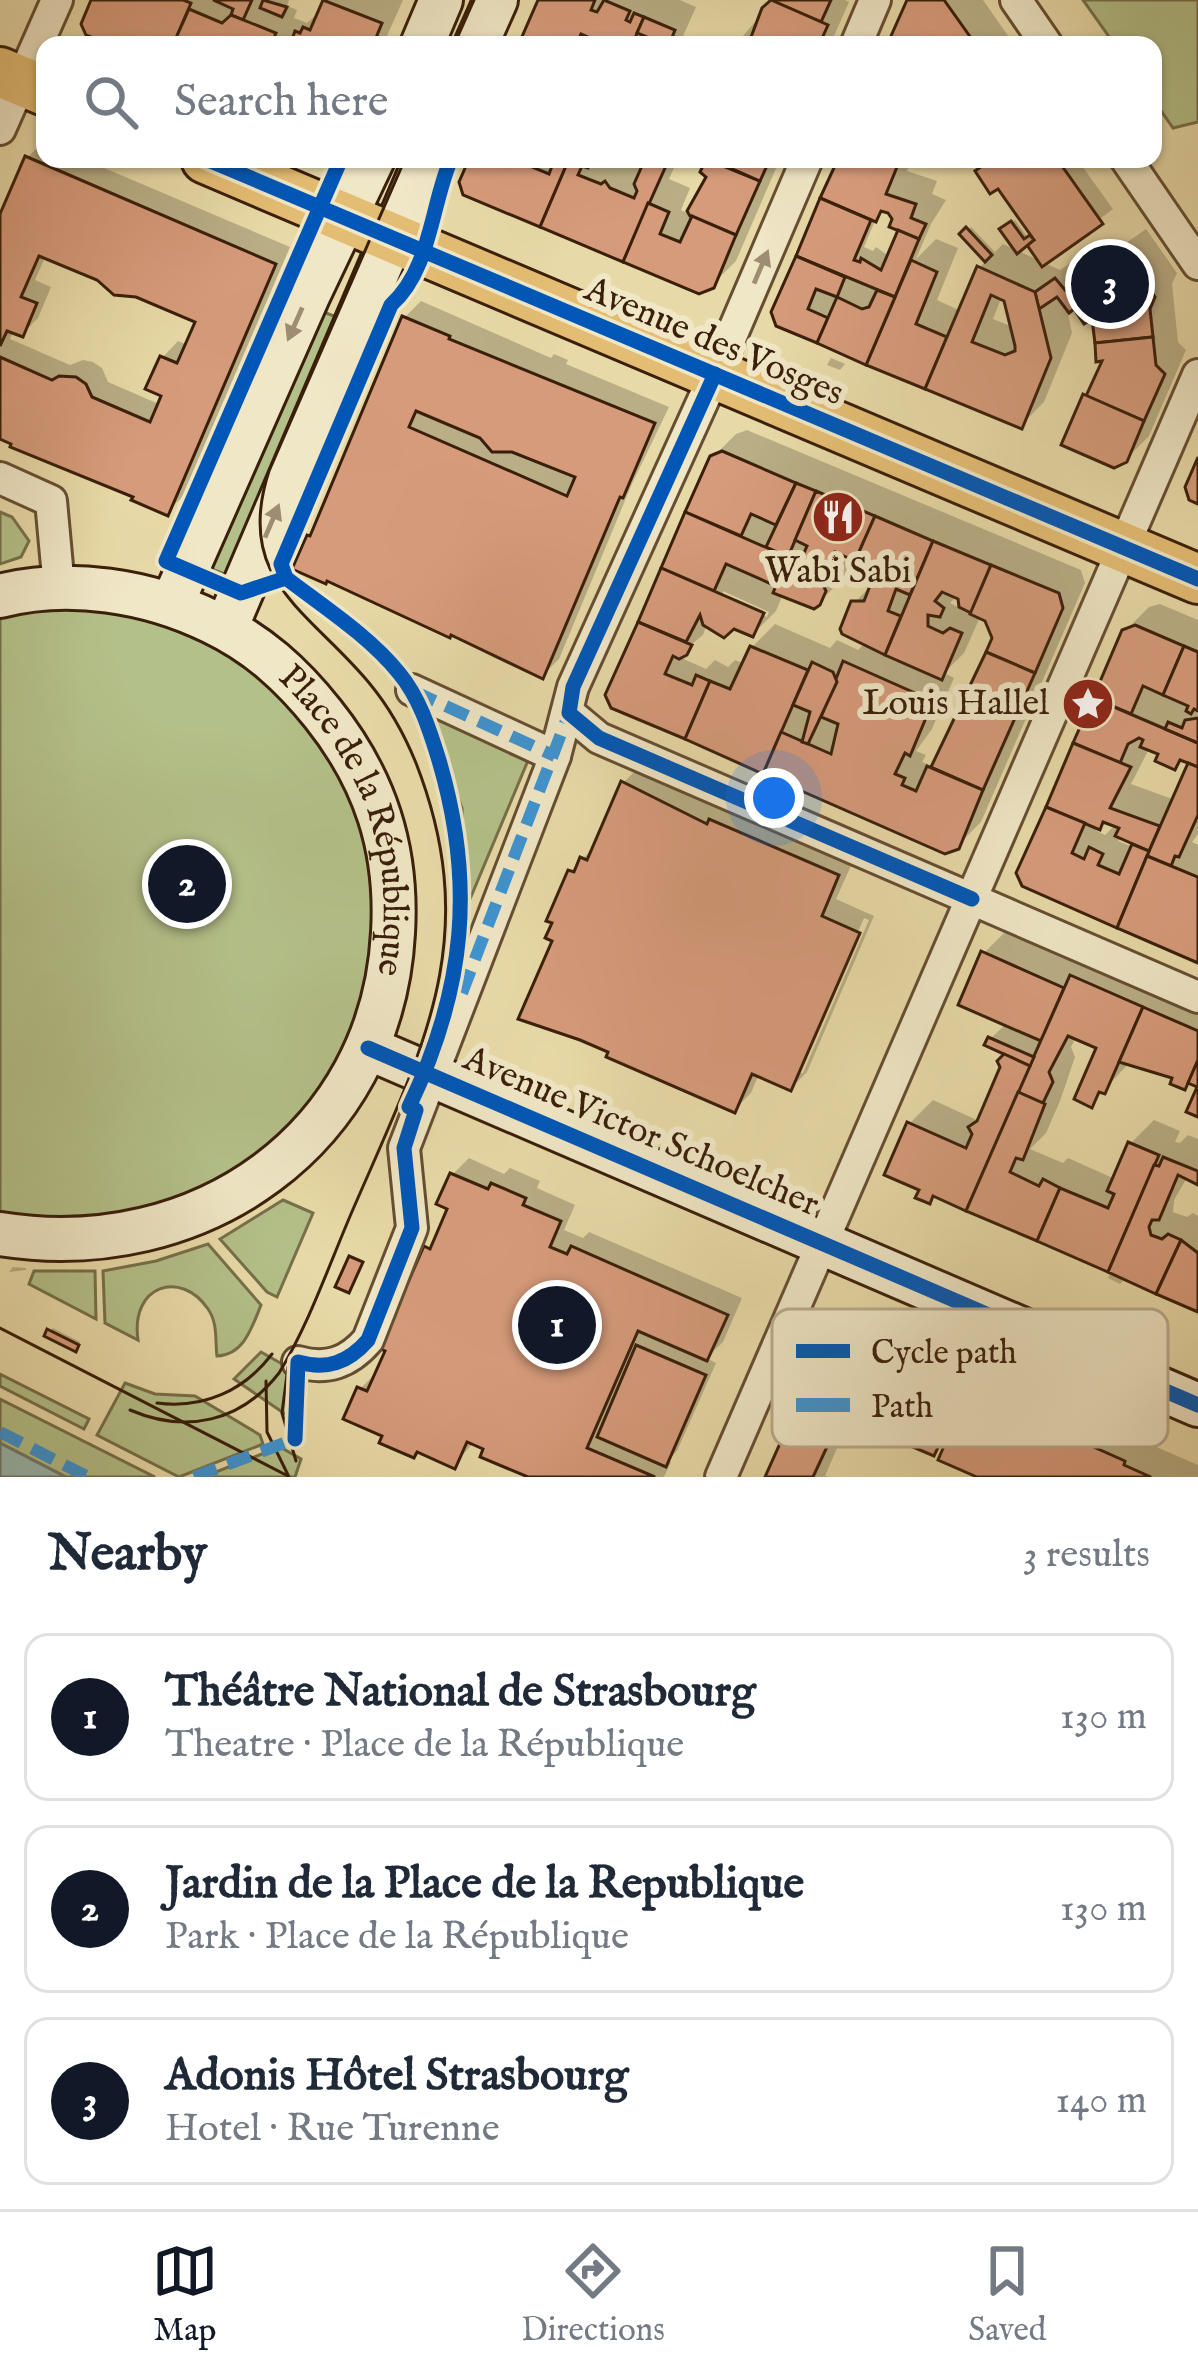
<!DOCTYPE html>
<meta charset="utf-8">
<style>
:root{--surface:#fff;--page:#f6f6f7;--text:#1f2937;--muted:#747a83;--line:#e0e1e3;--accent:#111827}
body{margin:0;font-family:"IM FELL English",serif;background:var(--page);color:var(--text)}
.you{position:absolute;left:774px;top:798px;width:42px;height:42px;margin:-30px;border:9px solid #fff;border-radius:50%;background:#1a73e8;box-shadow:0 0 0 18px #1a73e833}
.badge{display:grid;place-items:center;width:78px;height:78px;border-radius:50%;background:var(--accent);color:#fff;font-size:39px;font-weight:700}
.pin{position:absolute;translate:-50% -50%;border:6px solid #fff;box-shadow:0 3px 12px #0006}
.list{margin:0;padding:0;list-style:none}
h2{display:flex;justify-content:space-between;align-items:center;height:156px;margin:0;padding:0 48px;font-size:51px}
h2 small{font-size:39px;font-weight:400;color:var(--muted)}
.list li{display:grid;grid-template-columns:78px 1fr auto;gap:36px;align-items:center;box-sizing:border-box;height:168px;margin:0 24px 24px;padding:0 24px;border:3px solid var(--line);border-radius:24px}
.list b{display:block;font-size:45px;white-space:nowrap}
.list p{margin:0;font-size:39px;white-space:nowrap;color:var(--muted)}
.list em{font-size:39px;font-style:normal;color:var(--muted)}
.icon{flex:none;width:66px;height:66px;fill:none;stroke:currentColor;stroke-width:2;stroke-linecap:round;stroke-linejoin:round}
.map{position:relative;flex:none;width:1198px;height:1477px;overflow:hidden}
.search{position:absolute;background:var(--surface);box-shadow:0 3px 9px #0004;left:36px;right:36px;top:36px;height:132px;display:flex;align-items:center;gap:30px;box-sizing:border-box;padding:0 42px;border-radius:24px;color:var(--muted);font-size:45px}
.sheet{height:732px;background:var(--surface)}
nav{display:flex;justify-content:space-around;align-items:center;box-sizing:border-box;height:168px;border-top:3px solid var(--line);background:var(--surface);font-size:33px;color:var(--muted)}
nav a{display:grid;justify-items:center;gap:6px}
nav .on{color:var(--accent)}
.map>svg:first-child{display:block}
</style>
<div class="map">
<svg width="1198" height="1477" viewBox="0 0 1198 1477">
<rect width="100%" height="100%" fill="#e8daa8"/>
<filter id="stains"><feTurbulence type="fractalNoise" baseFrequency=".00167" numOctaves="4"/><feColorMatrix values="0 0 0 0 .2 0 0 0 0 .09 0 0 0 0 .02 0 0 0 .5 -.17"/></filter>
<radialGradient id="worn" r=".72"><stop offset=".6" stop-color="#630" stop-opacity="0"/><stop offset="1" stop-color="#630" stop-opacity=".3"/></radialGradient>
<g fill="#b4c089" stroke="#77704a" stroke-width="3">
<polygon points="1083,0 1198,0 1198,122 1173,128 1153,99 1153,45 1115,45"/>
<polygon points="321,311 339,318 227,575 209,568"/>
<polygon points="0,512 12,517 29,541 21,557 0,564"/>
<polygon points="56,605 133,611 208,638 271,681 343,772 369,845 377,922 362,1010 325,1086 287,1131 226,1179 119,1220 0,1216 0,612"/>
<polygon points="422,702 532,751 465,911 462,808"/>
<polygon points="283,1200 313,1213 277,1297 267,1292 220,1239"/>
<path d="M208,1244l53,61c-9,22 -17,50 -44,51 -2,-15 1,-33 -9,-47 -27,-40 -78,-24 -70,31l-33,-17 -2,-52 53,-10z"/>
<polygon points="34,1271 95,1271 96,1319 29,1284"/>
<polygon points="261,1352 291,1369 288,1416 234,1379"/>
<polygon points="0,1374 89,1419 84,1429 0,1386"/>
<polygon points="125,1383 155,1394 195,1396 260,1435 263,1444 179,1477 97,1435"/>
<polygon points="0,1399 155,1477 66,1477 0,1443"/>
<polygon points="280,1447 301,1459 295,1477 203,1477"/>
</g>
<polygon fill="#98b9af" stroke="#727b6d" stroke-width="3" points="0,1443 66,1477 0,1477"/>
<g fill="#0003" fill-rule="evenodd">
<polygon points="95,0 289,0 287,6 297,10 294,18 307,23 322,10 327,0 403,0 383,45 117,45"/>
<polygon points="542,0 680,0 696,7 679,45 652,45 656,37 646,33 634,45 614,45 595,37 591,45 522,45"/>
<polygon points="774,0 845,0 849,2 830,45 735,45"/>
<polygon points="910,0 983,0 1011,40 1006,45 890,45"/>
<path d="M43,142l2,17h38l207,88 -107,249 -16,16 -167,-73v-216l27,-65zM46,255l153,65 -11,25 -10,-4 -16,17 -1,47 -53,-23 -6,-14 -9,-6 -10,-2 -13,5 -60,-26 4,-9 8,4 16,-16 13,-31 -16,-7z"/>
<polygon points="472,159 618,159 629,160 644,170 649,159 678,159 669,179 690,188 681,210 687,213 710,176 704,171 710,159 780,159 736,261 712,285"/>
<path d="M841,159h71l-5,12 30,10 -5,13 14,6 -15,24 -15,35 20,-20 22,9 -21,52 24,11 19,-44 7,-7 -23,-26 7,-7 24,25 8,-8 57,26 20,-13 9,12 57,-40 31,44 -5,11 6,58 8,8 -37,86 -24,24 -40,-64 8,-9 13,-29 -12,-45 -20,-8 -7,5 5,23 -28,69 -23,23 -243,-101 21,-67zM885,209l17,20 -12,28 -14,-10 -3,4 -9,-4 13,-31zM1002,296l5,3 6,28 -20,-8z"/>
<polygon points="991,159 1077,159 1113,209 1043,262 1028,241 1003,229 1015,220 1028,238 1034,234 998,184 979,171"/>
<polygon points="421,301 551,358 554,354 568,360 566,364 669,407 632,484 559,659 543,675 309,536 315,530 405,317"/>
<polygon points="831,358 845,364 840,370 827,365"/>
<path d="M747,430l334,140 4,13 -104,239 -24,24 -348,-151 103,-237 24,-24zM845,553l35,15 -6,15 -20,20 12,39 -8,8 -21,-10 -7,8 -55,-24 -23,23 -7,17 -10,-4 -7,7 -13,-7 -9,9 -29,-13 26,-21 4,-11 26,1 20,9 23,-23 7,-17 35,9 25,-24 5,-13 -5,-7zM723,591l46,21 -2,5 -44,-19zM960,593l2,16 -12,-6zM981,615l6,4 8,19 -63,128 -10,-4 4,-7 -10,-4 16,-22 22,-51 -10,-5 20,-20z"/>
<path d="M1160,604l38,16v214l-6,8 6,3v115l-174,-76 -5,-11 106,-242 24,-24zM1150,747l12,6 13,14 9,-9 8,3 -17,39 -44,-16zM1106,819l10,5 -11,11 -10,-5zM1123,836l17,8 -2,5 -20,-8z"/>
<path d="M639,767l84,41 5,-4 126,55 -18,40 38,17 -67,156 -16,16 -32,-14 -8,19 -16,16 -179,-170 15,-68 25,-26 27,-62zM864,918l5,2 -66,153h-7z"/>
<polygon points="1007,930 1198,999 1198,1084 1190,1081 1184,1087 1176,1077 1130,1062 1091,1104 1100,1047 1076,1037 1071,1047 1075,1057 1060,1101 1046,1133 1030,1149 1063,1163 1068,1158 1115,1179 1131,1143 1154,1120 1180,1131 1175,1142 1180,1143 1188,1135 1198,1139 1198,1181 1188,1176 1174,1200 1173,1212 1187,1217 1193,1213 1198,1216 1198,1308 1127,1277 1120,1284 1108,1278 1111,1270 935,1194 929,1201 923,1188 888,1173 910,1123 933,1100 979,1121 1009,1053 990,1039 1007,1023 984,953"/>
<polygon points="469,1158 504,1174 510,1168 540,1181 537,1188 575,1205 564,1230 583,1238 589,1232 742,1298 723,1342 706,1358 716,1363 677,1451 668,1460 671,1462 664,1477 537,1477 484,1455 487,1447 474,1442 454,1465 386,1434 360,1389 376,1373 389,1350 406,1280 439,1235 451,1207 453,1174"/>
<polygon points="13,1267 26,1268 26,1270 9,1272"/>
<polygon points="853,1310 876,1321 879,1327 1146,1437 1145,1442 1198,1465 1198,1477 984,1477 942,1458 952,1434 933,1452 857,1420 844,1432 825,1476 830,1477 769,1477 818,1365 824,1336"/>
<polygon points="53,1328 80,1342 79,1345 50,1331"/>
</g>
<g fill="#d69b7b" stroke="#3a1f0b" stroke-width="3" fill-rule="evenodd">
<polygon points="91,0 183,0 191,3 173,45 109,45 86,35 81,24"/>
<polygon points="213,0 252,0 243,20 231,15 233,9"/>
<polygon points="263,0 287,7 282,17 260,8"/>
<polygon points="323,0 382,23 373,45 290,45 295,31 300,33 303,27 310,30"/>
<polygon points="538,0 595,0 591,10 597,12 604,0 630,11 626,20 630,22 634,13 644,17 632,45 606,45 581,34 576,45 535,45 521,39"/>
<polygon points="770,0 831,0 821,22"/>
<polygon points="771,0 828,25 819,45 748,45 762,8"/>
<polygon points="907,0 944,0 976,45 887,45"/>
<polygon points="189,9 222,23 231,15 276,33 271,45 173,45"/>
<polygon points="644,17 675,30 669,45 650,45 652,39 637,33"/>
<polygon points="25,156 276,264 168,516 131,500 133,497 10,447 11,444 0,439 0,357 52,380 59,376 76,377 86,384 92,397 150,422 161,396 145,389 160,356 177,363 195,322 136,297 114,295 97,280 39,256 21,297 37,303 23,337 7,331 0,346 0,214"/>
<polygon points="469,159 513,159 549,174 553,163 548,159 569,159 540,227 463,195 459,182"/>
<polygon points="569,159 592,159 588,168 582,166 578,175 601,184 605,181 610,188 634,198 637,191 634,184 645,159 669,159 623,262 540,227"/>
<polygon points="706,159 760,181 736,235 690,216 687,211 706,177 700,172"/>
<polygon points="710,159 770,159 760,181"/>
<polygon points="838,159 891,159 899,162 886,194 916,204 911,218 926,224 919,239 889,227 892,219 888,213 881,211 876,222 820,198"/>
<polygon points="992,159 1057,159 1103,224 1042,267 1027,245 1034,240 998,189 990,194 975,171"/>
<polygon points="820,198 871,220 854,260 860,262 861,258 881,270 898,230 919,239 895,297 796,256"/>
<polygon points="648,203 669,212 660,234 680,242 692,216 736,235 714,288 699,294 623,262"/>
<polygon points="1011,221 1024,239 1030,235 1034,240 1017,254 999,229"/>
<polygon points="966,227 992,255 985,262 959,234"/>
<polygon points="1122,250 1155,297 1150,309 1153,337 1095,343 1092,319 1084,324 1074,309 1069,313 1057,297 1039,309 1035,292 1055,278 1065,290"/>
<polygon points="796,256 845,277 837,297 816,289 808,309 828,318 817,343 776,326 771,312"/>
<polygon points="911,260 937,272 916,324 947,337 925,389 866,365"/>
<path d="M977,266l58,26 16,66 -29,71 -97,-40zM991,295l13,6 11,45v5l-10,4 -33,-13z"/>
<polygon points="877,290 895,297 866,365 817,343 837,297 862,309 869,307"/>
<path d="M402,316l48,20 -1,3 206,84 -32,75 -3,-1 -77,182 -92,-44 -1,3 -123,-57 -1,3 -34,-15 15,-34 3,1zM416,411l64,27 12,14h20l63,25 -8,19 -158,-69z"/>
<polygon points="1153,337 1156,365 1165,374 1144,421 1086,396 1102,361 1096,362 1095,343"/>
<polygon points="1083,394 1144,421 1127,462 1114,468 1061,445"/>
<polygon points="722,451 796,483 776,525 751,514 741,536 685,512 710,456"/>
<polygon points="1198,457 1198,504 1189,500 1185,487"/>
<polygon points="796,483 816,491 788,557 766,547"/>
<polygon points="816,491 875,516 855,561 835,552 822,583 826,591 820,605 814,609 773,593 788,557 800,562 807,546 795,540"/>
<polygon points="685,512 788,557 776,586 726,564 714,591 661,568"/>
<polygon points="875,516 933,541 910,595 896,589 888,611 901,616 885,655 842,634 840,629 851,601 864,601 876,570 855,561"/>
<polygon points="933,541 991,565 971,613 959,607 958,599 942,592 935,601 944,608 940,617 928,615 928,626 943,633 950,628 962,633 942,680 885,655"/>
<polygon points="991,565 1059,593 1063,608 1035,673 986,652 992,638 985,621 970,614"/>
<polygon points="661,568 764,613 753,637 734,629 724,638 703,625 700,615 686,642 638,622"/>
<polygon points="638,622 692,645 687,655 679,659 673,656 665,674 692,685 696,675 710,681 685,739 611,708 605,695"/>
<polygon points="1135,625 1184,646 1163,695 1143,686 1131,714 1093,698 1122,630"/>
<polygon points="750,646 808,670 763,774 685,739 710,681 730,689"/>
<polygon points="1184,646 1198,652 1198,711 1194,709 1191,714 1186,711 1188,706 1163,695"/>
<polygon points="986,652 1035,673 983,790 931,767"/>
<polygon points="843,661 933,701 910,756 905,753 895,774 905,778 902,785 916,791 927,766 983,790 959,849 945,854 763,774 781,732 831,754 838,724 821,717"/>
<polygon points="812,662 833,672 837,682 808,744 802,742 810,712 793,705"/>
<polygon points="1093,698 1198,743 1198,767 1180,760 1175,770 1155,761 1158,754 1140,747 1143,740 1139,738 1128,744 1120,763 1073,743"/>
<polygon points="1198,718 1198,743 1165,729 1168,722 1182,728 1185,720"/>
<polygon points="1073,743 1131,767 1110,808 1160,826 1149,851 1115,836 1119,828 1103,822 1100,830 1046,807"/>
<polygon points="1188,763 1198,767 1198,815 1179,857 1175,856 1171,866 1147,856"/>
<polygon points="621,781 707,824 709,819 839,875 822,916 860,933 791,1091 752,1074 735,1113 606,1057 608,1052 580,1040 518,1019 552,941 545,938 552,923 546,921 568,870 574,872 580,857 587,860"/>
<polygon points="1046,807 1085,823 1072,853 1084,859 1089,847 1103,854 1098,865 1119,874 1132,844 1149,851 1117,928 1022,886 1016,873"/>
<polygon points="1147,856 1198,877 1198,963 1117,928"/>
<polygon points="981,951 1064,988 1041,1041 958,1005"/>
<polygon points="1070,975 1143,1007 1105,1094 1099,1092 1092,1108 1074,1099 1096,1048 1068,1036 1049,1072 1053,1082 1043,1103 1018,1092"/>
<polygon points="1143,1007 1198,1031 1198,1060 1185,1090 1170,1084 1172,1078 1119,1062"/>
<polygon points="988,1037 1034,1057 1030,1066 984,1045"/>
<polygon points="1004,1054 1030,1066 966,1211 933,1196 930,1204 923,1201 915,1198 919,1190 884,1175 907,1122 966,1148 972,1134 968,1127 977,1121 1000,1067 997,1061"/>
<polygon points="1198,1060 1198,1117 1186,1112 1197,1087 1188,1083"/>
<polygon points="1018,1092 1045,1104 1023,1160 1016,1158 1010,1172 1039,1186 1043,1179 1060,1188 1037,1241 966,1211"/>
<polygon points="1128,1142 1159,1155 1108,1272 1037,1241 1060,1188 1108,1208 1114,1194 1107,1191"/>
<polygon points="1163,1157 1198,1171 1198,1185 1178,1175 1159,1220 1152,1220 1149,1227 1151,1235 1162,1239 1168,1234 1181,1240 1156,1294 1108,1272 1154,1165 1159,1166"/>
<polygon points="450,1173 488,1189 491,1183 526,1198 523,1205 561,1221 550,1247 567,1254 571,1246 728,1315 707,1361 638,1331 587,1448 655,1477 528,1477 480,1457 483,1449 467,1442 455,1469 417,1452 414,1458 379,1443 382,1436 343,1419 357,1387 367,1391 385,1351 379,1348 403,1278 409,1280 424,1246 430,1249 447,1209 436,1204"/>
<polygon points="1181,1240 1198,1253 1198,1312 1156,1294"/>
<polygon points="349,1256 363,1262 349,1293 335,1287"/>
<polygon points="47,1329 79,1345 76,1352 44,1336"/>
<polygon points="829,1332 854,1343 856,1349 994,1409 996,1404 1031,1419 1125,1461 1124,1465 1151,1477 977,1477 938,1460 947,1439 943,1437 934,1456 840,1416 848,1425 843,1437 832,1436 813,1477 765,1477 815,1365 812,1358 822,1334"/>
<polygon points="636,1345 706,1375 666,1467 597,1437"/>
</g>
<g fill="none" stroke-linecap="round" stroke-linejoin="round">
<g stroke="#664e32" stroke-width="36">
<g id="street">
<polyline points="1016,0 1047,45"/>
<polyline points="856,45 875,0"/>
<polyline points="0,129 57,0"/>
<polyline points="1126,159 1198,264"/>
<polyline points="0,478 51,501 59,588"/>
<polyline points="412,690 555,756"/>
<polyline points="569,713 599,738 1198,997"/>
<path d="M298,1362c29,8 50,1 70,-22l44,-112 -8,-80 151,-392 18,-69 142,-313 92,-215"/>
<polyline points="721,1477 1198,375"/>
</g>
</g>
<g stroke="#3a1f0b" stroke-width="48">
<g id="secondary">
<polyline points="422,45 441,0"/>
<polyline points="476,45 496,0"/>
<path id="s1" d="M0,596c69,-18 149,-5 212,26 46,22 80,53 111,92 52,65 75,135 70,219 -11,206 -194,333 -393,301"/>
<polyline points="172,604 308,296 373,159"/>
<polyline points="226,628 426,159"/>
<polyline points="368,1048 1198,1405"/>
</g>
</g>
<g stroke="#3a1f0b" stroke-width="54">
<g id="primary">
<polyline points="0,72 45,91"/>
<polyline points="206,159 1198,579"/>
</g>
</g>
<use href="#street" stroke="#f0e7c6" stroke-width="30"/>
<use href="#secondary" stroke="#f0e7c6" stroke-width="42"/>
<use href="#primary" stroke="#e4bd74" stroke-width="48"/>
<g stroke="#3a1f0b" stroke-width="3">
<polyline points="454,45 474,0"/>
<polyline points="0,1328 288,1476"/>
<polyline points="288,1367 282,1413 296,1461"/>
<polyline points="266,1381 267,1432 289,1477"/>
<path d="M157,1403c46,6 87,-12 115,-49"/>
<path d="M130,1410c56,24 111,12 149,-37 31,-51 51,-111 75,-166 69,-159 130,-269 62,-444 -11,-27 -27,-56 -46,-79 -59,-72 -137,-103 -101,-213l136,-312"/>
</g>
<g stroke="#3e94d2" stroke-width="12" stroke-dasharray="24 12" stroke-linecap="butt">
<polyline points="413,691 555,756"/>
<polyline points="462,993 569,713"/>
<polyline points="0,1432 88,1477"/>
<polyline points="194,1477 295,1439"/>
</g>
<g stroke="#f0e7c6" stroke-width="22">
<g id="cycleway">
<polyline points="206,159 1198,579"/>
<polyline points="715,374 573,687 569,713 599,738 972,899"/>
<polyline points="286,578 241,593 166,561 341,159"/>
<polyline points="368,1048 1198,1405"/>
<path d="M409,1107c56,-118 67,-224 29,-350 -9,-29 -19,-60 -39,-84 -30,-37 -75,-66 -113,-95l-5,-14 110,-259c40,-36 40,-100 60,-146"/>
<path d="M295,1439l3,-77c29,8 50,1 70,-22l44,-112 -8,-80 12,-38"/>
</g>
</g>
<use href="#cycleway" stroke="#0057b8" stroke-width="15"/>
</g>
<defs><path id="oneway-solid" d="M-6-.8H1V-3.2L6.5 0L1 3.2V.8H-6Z" transform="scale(3)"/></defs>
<g fill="#9e8d72">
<use href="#oneway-solid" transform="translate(761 267) rotate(-67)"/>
<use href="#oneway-solid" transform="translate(295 324) rotate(114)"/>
<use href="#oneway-solid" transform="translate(272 521) rotate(-67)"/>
</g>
<defs>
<g id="restaurant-disc" transform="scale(2.7)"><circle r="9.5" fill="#8f2418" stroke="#f0e7c6"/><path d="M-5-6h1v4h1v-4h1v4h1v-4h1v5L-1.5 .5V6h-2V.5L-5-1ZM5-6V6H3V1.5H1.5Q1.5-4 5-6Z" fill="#fff"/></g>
<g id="sight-disc" transform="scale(2.7)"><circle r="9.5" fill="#8f2418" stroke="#f0e7c6"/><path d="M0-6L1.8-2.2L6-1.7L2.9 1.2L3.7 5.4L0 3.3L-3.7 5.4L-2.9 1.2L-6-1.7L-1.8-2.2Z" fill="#fff"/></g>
</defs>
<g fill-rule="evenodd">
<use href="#restaurant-disc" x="838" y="517"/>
<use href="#sight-disc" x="1088" y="704"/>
</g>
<g text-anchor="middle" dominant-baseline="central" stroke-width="12" stroke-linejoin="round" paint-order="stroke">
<g font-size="36" fill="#3a1f0b" stroke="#f0e7c6">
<text transform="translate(714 342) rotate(23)">Avenue des Vosges</text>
<text stroke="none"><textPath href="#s1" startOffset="474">Place de la République</textPath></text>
<text transform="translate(641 1132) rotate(23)">Avenue Victor Schoelcher</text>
</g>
<g font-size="36" fill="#3a1f0b" stroke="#f0e7c6">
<text x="838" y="572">Wabi Sabi</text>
<text x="1049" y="704" text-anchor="end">Louis Hallel</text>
</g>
</g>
<rect x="772" y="1309" width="396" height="138" rx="18" fill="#f0e7c6" stroke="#b9ab8e" stroke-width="3"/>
<rect x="796" y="1344" width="54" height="14" fill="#0057b8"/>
<rect x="796" y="1398" width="54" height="14" fill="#3e94d2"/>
<g font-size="33" fill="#3a1f0b">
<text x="871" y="1363">Cycle path</text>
<text x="871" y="1417">Path</text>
</g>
<rect width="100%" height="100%" filter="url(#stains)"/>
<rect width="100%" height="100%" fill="url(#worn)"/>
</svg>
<div class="you"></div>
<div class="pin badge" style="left:557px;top:1325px">1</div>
<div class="pin badge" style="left:187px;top:884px">2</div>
<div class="pin badge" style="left:1110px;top:284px">3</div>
<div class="search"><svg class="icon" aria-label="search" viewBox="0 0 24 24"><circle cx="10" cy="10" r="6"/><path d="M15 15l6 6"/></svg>Search here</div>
</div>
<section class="sheet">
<h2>Nearby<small>3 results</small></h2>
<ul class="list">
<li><span class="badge">1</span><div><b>Théâtre National de Strasbourg</b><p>Theatre · Place de la République</p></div><em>130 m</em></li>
<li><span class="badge">2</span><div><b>Jardin de la Place de la Republique</b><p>Park · Place de la République</p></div><em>130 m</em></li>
<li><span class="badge">3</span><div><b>Adonis Hôtel Strasbourg</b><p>Hotel · Rue Turenne</p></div><em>140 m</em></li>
</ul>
</section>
<nav>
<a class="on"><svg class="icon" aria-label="map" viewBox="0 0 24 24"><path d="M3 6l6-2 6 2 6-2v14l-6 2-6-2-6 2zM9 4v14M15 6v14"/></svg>Map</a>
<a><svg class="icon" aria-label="directions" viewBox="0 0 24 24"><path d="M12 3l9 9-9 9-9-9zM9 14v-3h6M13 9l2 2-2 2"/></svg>Directions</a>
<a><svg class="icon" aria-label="saved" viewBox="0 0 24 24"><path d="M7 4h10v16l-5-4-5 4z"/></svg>Saved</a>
</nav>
